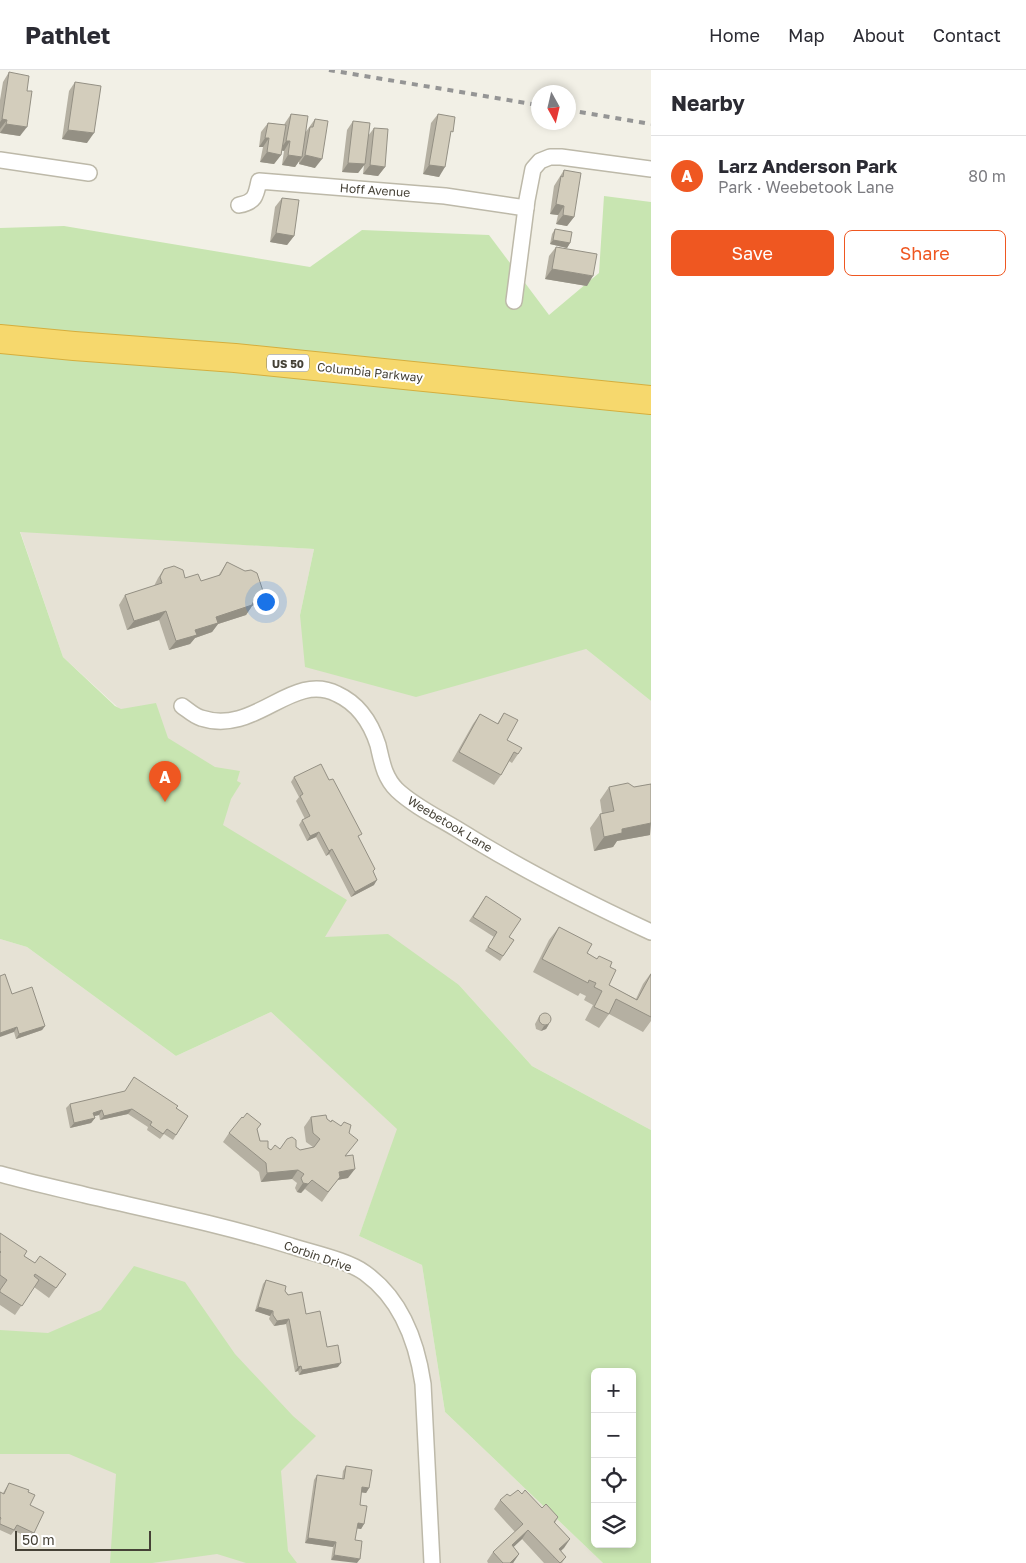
<!DOCTYPE html>
<meta charset="utf-8">
<style>
:root{--surface:#fff;--page:#f7f7f7;--text:#2b2b33;--muted:#7c7c81;--line:#e1e1e2;--accent:#ef5721}
body{margin:0;font-family:"Golos Text",sans-serif;background:var(--page);color:var(--text)}
.controls{position:absolute;right:15px;bottom:15px;display:grid;overflow:hidden;border-radius:8px;box-shadow:0 2px 8px #0003}
.controls button{width:45px;height:45px;display:grid;place-items:center;padding:0;border:0;border-bottom:1px solid var(--line);background:var(--surface);color:var(--text);font:25px sans-serif}
.compass{position:absolute;left:531px;top:15px;width:45px;height:45px;border-radius:50%;background:var(--surface);box-shadow:0 2px 8px #0003;rotate:172deg}
.scale{position:absolute;left:15px;bottom:12px;width:136px;box-sizing:border-box;padding-left:5px;border:2px solid #454136;border-top:0;font-size:14px;line-height:18px;white-space:nowrap;color:#454136;-webkit-text-stroke:4px #fff;paint-order:stroke}
.you{position:absolute;left:265px;top:531px;width:18px;height:18px;margin:-12px;border:4px solid #fff;border-radius:50%;background:#1a73e8;box-shadow:0 0 0 8px #1a73e833}
.badge{display:grid;place-items:center;width:32px;height:32px;border-radius:50%;background:var(--accent);color:#fff;font-size:16px;font-weight:700}
.pin{position:absolute;translate:-50% -41px;filter:drop-shadow(0 1px 2px #0008)}
.pin::after{content:'';position:absolute;top:26px;width:18px;height:15px;background:inherit;clip-path:polygon(0 0,100% 0,50% 100%)}
.list{margin:0;padding:0;list-style:none}
h2{display:flex;justify-content:space-between;align-items:center;height:65px;margin:0;padding:0 20px;font-size:21px}
h2 small{font-size:16px;font-weight:400;color:var(--muted)}
.list li{display:grid;grid-template-columns:32px 1fr auto;gap:15px;align-items:center;box-sizing:border-box;height:80px;padding:0 20px;border-top:1px solid var(--line)}
.list b{display:block;font-size:19px;white-space:nowrap}
.list p{margin:0;font-size:16px;white-space:nowrap;color:var(--muted)}
.list em{font-size:16px;font-style:normal;color:var(--muted)}
.actions{display:flex;gap:10px;padding:15px 20px}
.actions a{flex:1;padding:11px 0;border:1px solid var(--accent);border-radius:8px;text-align:center;font-size:18px;color:var(--accent)}
.actions .main{background:var(--accent);color:#fff}
.icon{flex:none;width:28px;height:28px;fill:none;stroke:currentColor;stroke-width:2;stroke-linecap:round;stroke-linejoin:round}
.map{position:relative;flex:none;width:651px;height:1493px;overflow:hidden}
header{display:flex;align-items:center;gap:30px;box-sizing:border-box;height:70px;padding:0 25px;background:var(--surface);border-bottom:1px solid var(--line)}
header strong{font-size:24px}
nav{display:flex;gap:28px;margin-inline-start:auto;font-size:18px}
main{display:flex}
aside{flex:1;background:var(--surface)}
.map>svg:first-child{display:block}
</style>
<header>
<strong>Pathlet</strong>
<nav><a>Home</a><a>Map</a><a>About</a><a>Contact</a></nav>
</header>
<main>
<div class="map">
<svg width="651" height="1493" viewBox="0 0 651 1493">
<rect width="100%" height="100%" fill="#f2f0e6"/>
<g fill="#e6e2d5">
<polygon points="20,461 314,479 300,545 586,579 651,631 651,1060 532,996 459,915 284,869 175,690 63,587"/>
<polygon points="0,869 27,877 176,986 271,942 398,1059 359,1166 422,1195 445,1342 603,1493 0,1493"/>
</g>
<g fill="#c8e5b1" fill-rule="evenodd">
<path d="M604,126l47,6v499l-65,-52 -170,48 -111,-30 -5,-52 14,-66 -294,-17 43,125 52,49 6,3 35,-6 12,35 47,29 25,4 -3,10 4,2 -10,16 -8,26 124,75 -22,37 63,-3 71,51 73,81 119,64v433h-48l-158,-151 -23,-147 -63,-29 38,-107 -126,-117 -95,44 -149,-109 -27,-8v-711l64,-2 246,41 52,-37 127,5 60,80 50,-42zM595,1302h37v172h-37z"/>
<polygon points="134,1196 185,1212 235,1284 293,1346 316,1366 281,1401 288,1481 297,1493 246,1493 217,1484 152,1493 110,1493 116,1404 69,1384 0,1384 0,1260 48,1263 101,1240"/>
</g>
<g fill="none" stroke-linecap="round" stroke-linejoin="round">
<g stroke="#bdb9a9" stroke-width="18">
<g id="street">
<polyline points="0,90 89,103"/>
<path d="M239,135c16,-3 17,-9 20,-24l186,15 81,12"/>
<polyline points="514,231 527,130 533,99 540,91 550,87 561,87 651,99"/>
<path d="M182,636c6,4 12,10 19,12 55,18 90,-47 136,-24 22,10 34,29 41,51 4,17 6,32 19,45 17,16 40,27 60,39 62,39 127,72 194,103"/>
<path d="M0,1104c28,8 56,14 85,21 69,16 138,30 206,51 21,7 56,14 74,27 36,26 52,70 58,111l9,179"/>
</g>
</g>
<g stroke="#d5ae3d" stroke-width="30">
<polyline id="highway" points="0,269 74,276 235,288 651,330"/>
</g>
<use href="#street" stroke="#fff" stroke-width="15"/>
<use href="#highway" stroke="#f6d86d" stroke-width="28"/>
<g stroke="#959595" stroke-width="4" stroke-dasharray="6 6" stroke-linecap="butt">
<polyline points="329,0 538,35"/>
<polyline points="568,40 651,54"/>
</g>
</g>
<g fill="#b5b0a2">
<polygon points="9,2 27,21 20,66 0,63 0,30 3,12"/>
<polygon points="75,12 87,73 62,69 69,21"/>
<polygon points="291,44 305,63 315,49 315,98 299,94 299,91 295,97 282,95 284,81 281,80 281,85 274,94 260,92 263,77 259,77 261,62 268,53 284,55 285,53"/>
<polygon points="438,44 450,66 439,107 423,104 431,53"/>
<polygon points="353,51 368,66 374,58 385,97 378,106 363,104 364,95 358,103 342,102 347,60"/>
<polygon points="564,100 574,147 567,156 556,154 558,145 550,144 554,116"/>
<polygon points="282,128 294,166 287,175 270,172 275,137"/>
<polygon points="555,159 570,173 567,178 550,174 552,164"/>
<polygon points="556,177 587,216 545,209 549,186"/>
<polygon points="227,492 264,524 258,533 252,536 246,545 218,554 212,562 195,568 190,574 169,580 159,550 127,560 119,535 125,525 154,516 158,508 164,499 185,508 201,511 218,506"/>
<polygon points="504,643 507,670 518,684 512,693 509,691 501,705 494,715 452,691 473,654 480,644 497,654"/>
<polygon points="294,707 359,768 373,802 374,815 351,827 329,784 326,786 316,767 307,771 299,755 302,750 305,749 296,731 299,727 291,712"/>
<polygon points="651,714 650,765 617,771 613,777 594,781 590,758 600,744 602,744 600,730 609,717 634,717"/>
<polygon points="486,826 509,867 514,870 500,891 485,881 494,867 469,851"/>
<polygon points="559,857 587,883 610,897 609,915 636,929 643,914 651,903 651,951 643,962 609,944 599,958 585,950 593,935 584,930 586,926 580,923 578,926 533,902 549,870"/>
<polygon points="12,924 45,956 42,960 16,969 14,962"/>
<polygon points="540,945 549,954 546,959 541,961 536,959 535,954"/>
<polygon points="70,1034 176,1038 188,1046 173,1070 164,1064 160,1069 147,1060 148,1057 128,1044 100,1050 99,1045 94,1046 95,1048 91,1053 70,1058 66,1038"/>
<polygon points="311,1047 327,1049 349,1063 346,1086 348,1108 337,1110 322,1132 305,1119 301,1123 297,1122 295,1118 297,1113 292,1109 261,1112 259,1102 223,1072 229,1063 243,1048 261,1054 257,1059 260,1071 271,1080 296,1077 300,1080 313,1077 306,1072 304,1057"/>
<polygon points="0,1163 24,1186 35,1193 66,1204 49,1228 34,1217 15,1245 0,1235"/>
<polygon points="266,1210 285,1221 306,1244 327,1277 338,1297 299,1305 298,1301 295,1302 286,1254 274,1256 269,1249 270,1246 255,1241 263,1214"/>
<polygon points="346,1396 369,1418 366,1423 361,1422 360,1435 364,1454 361,1459 357,1458 331,1490 333,1477 305,1473 314,1410 317,1405 342,1409 343,1401"/>
<polygon points="9,1413 28,1422 34,1463 31,1468 14,1461 11,1465 0,1460 0,1422 3,1423"/>
<polygon points="522,1424 542,1438 558,1447 555,1453 570,1469 561,1481 566,1487 562,1493 544,1493 522,1469 513,1477 519,1484 513,1493 488,1493 487,1491 493,1482 515,1462 494,1439 500,1430 510,1426"/>
</g>
<g fill="#949084">
<polygon points="2,49 7,50 0,59 0,52"/>
<polygon points="6,54 27,57 20,66 0,63"/>
<polygon points="68,60 94,63 87,73 62,69"/>
<polygon points="265,68 269,68 263,77 259,77"/>
<polygon points="286,71 290,71 284,81 280,80"/>
<polygon points="267,82 281,85 274,94 260,92"/>
<polygon points="288,85 302,87 295,97 282,95"/>
<polygon points="305,85 322,89 315,98 299,94"/>
<polygon points="348,93 365,94 358,103 342,102"/>
<polygon points="370,95 385,97 378,106 363,104"/>
<polygon points="429,95 445,97 439,107 423,104"/>
<polygon points="556,134 564,136 558,145 550,144"/>
<polygon points="563,145 574,147 567,156 556,154"/>
<polygon points="276,163 294,166 287,175 270,172"/>
<polygon points="553,170 570,173 567,178 550,174"/>
<polygon points="552,199 593,206 587,216 545,209"/>
<polygon points="264,524 258,533 252,536 246,545 218,554 212,562 195,568 190,574 169,580 176,571 195,560 216,547 255,528"/>
<polygon points="166,541 159,550 127,560 134,551"/>
<polygon points="651,753 650,765 617,771 613,777 594,781 604,767 622,759"/>
<polygon points="319,762 316,767 307,771 310,766"/>
<polygon points="332,779 329,784 326,786 329,781"/>
<polygon points="377,810 374,815 351,827 355,822"/>
<polygon points="549,954 546,959 541,961 544,956"/>
<polygon points="45,956 42,960 16,969 19,964"/>
<polygon points="17,957 14,962 0,967 0,963"/>
<polygon points="132,1039 128,1044 100,1050 104,1046"/>
<polygon points="102,1040 99,1045 90,1047 93,1043"/>
<polygon points="95,1048 91,1053 70,1058 74,1053"/>
<polygon points="355,1099 348,1108 337,1110 322,1132 337,1110 339,1102"/>
<polygon points="298,1100 292,1109 261,1112 267,1103"/>
<polygon points="312,1110 301,1123 297,1122 303,1113"/>
<polygon points="258,1237 273,1241 270,1246 255,1241"/>
<polygon points="289,1249 286,1254 274,1256 277,1251"/>
<polygon points="341,1293 338,1297 299,1305 302,1300"/>
<polygon points="301,1296 298,1301 295,1302 298,1297"/>
<polygon points="362,1417 369,1418 366,1423 359,1422"/>
<polygon points="358,1453 364,1454 361,1459 354,1458"/>
<polygon points="528,1460 522,1469 505,1485 512,1475"/>
<polygon points="308,1468 336,1472 333,1477 305,1473"/>
<polygon points="570,1469 564,1478 553,1488 559,1479"/>
<polygon points="519,1484 513,1493 510,1493"/>
<polygon points="334,1485 360,1489 357,1493 331,1490"/>
</g>
<g fill="#d3cdbc" stroke="#949084">
<polygon points="9,2 29,6 27,21 32,21 27,57 6,54 7,50 2,49"/>
<polygon points="75,12 101,16 94,63 68,60"/>
<polygon points="291,44 308,46 302,87 288,85 290,71 286,71"/>
<polygon points="438,44 455,47 453,62 451,61 445,97 429,95"/>
<polygon points="315,49 328,51 322,89 305,85 310,57 313,57"/>
<polygon points="353,51 370,53 365,94 348,93"/>
<polygon points="268,53 286,55 281,85 267,82 269,68 265,68"/>
<polygon points="374,58 388,59 385,97 370,95"/>
<polygon points="564,100 581,103 574,147 563,145 564,136 556,134 561,106 563,107"/>
<polygon points="282,128 299,130 294,166 276,163"/>
<polygon points="555,159 572,162 570,173 553,170"/>
<polygon points="556,177 597,184 593,206 552,199"/>
<polygon points="227,492 245,501 251,500 257,503 264,524 255,528 252,535 216,547 218,553 195,560 197,565 176,571 166,541 134,551 125,525 162,513 160,507 164,499 174,496 183,500 185,508 198,504 201,511 220,505"/>
<polygon points="504,643 518,650 507,670 522,678 518,684 514,682 501,705 459,682 480,644 498,654"/>
<polygon points="321,694 329,710 333,709 362,764 358,766 375,799 373,801 377,810 355,822 332,779 329,781 319,762 310,766 302,750 310,746 300,726 303,724 294,707"/>
<polygon points="628,713 634,717 651,714 651,753 622,759 622,763 604,767 600,744 614,741 609,717"/>
<polygon points="486,826 521,849 509,867 514,870 503,886 488,877 497,862 473,847"/>
<polygon points="559,857 592,874 587,883 597,889 599,886 612,892 610,897 616,900 609,915 637,930 651,904 651,947 616,929 609,944 594,937 602,921 594,917 596,913 589,910 588,913 542,889"/>
<polygon points="5,904 12,924 32,917 45,956 19,964 17,957 0,963 0,906"/>
<circle cx="545" cy="949" r="6"/>
<polygon points="134,1007 178,1036 176,1038 188,1046 176,1065 167,1059 163,1064 150,1055 152,1052 132,1039 104,1046 102,1040 93,1043 95,1048 74,1053 70,1034 125,1021"/>
<polygon points="247,1043 261,1054 257,1059 260,1071 268,1071 268,1078 271,1080 275,1075 280,1079 287,1069 292,1067 296,1070 296,1077 300,1080 314,1077 320,1069 313,1063 311,1047 326,1045 327,1049 331,1052 332,1050 341,1056 344,1052 351,1055 349,1063 358,1070 345,1086 353,1085 355,1099 339,1102 340,1107 328,1122 312,1110 308,1114 303,1113 301,1108 304,1104 298,1100 267,1103 266,1093 229,1063 242,1047 243,1048"/>
<polygon points="0,1163 27,1181 24,1186 35,1193 40,1186 66,1204 56,1218 35,1204 34,1206 39,1210 22,1236 0,1222 0,1220 7,1210 0,1205 0,1183 1,1182 0,1181"/>
<polygon points="266,1210 286,1216 285,1221 288,1225 302,1222 306,1244 320,1241 327,1277 338,1275 341,1293 302,1300 301,1296 298,1297 289,1249 277,1251 273,1245 273,1241 258,1237"/>
<polygon points="346,1396 372,1400 369,1418 362,1417 360,1435 367,1436 364,1454 358,1453 355,1470 362,1471 360,1489 334,1485 336,1472 308,1468 317,1405 344,1409"/>
<polygon points="9,1413 29,1420 28,1422 35,1425 30,1435 44,1442 34,1463 17,1455 14,1460 0,1454 0,1450 1,1448 0,1447 0,1422 4,1424"/>
<polygon points="518,1420 522,1424 525,1420 542,1438 546,1434 558,1447 554,1452 570,1469 559,1479 566,1487 560,1493 528,1460 512,1475 519,1484 510,1493 503,1493 493,1482 523,1454 500,1430 507,1424 510,1426"/>
</g>
<g text-anchor="middle" dominant-baseline="central" stroke-width="4" stroke-linejoin="round" paint-order="stroke">
<rect fill="#fff" stroke="#7d7a72" stroke-width="1" x="267" y="284.5" width="42" height="17" rx="4"/>
<g font-size="11" font-weight="bold" fill="#454136">
<text x="288" y="293">US 50</text>
</g>
<g font-size="12" fill="#454136" stroke="#fff">
<text transform="translate(375 120) rotate(4)">Hoff Avenue</text>
<text transform="translate(370 302) rotate(6)">Columbia Parkway</text>
<text transform="translate(450 754) rotate(31)">Weebetook Lane</text>
<text transform="translate(318 1186) rotate(19)">Corbin Drive</text>
</g>
</g>
</svg>
<div class="controls">
<button>+</button>
<button>−</button>
<button><svg class="icon" aria-label="locate" viewBox="0 0 24 24"><circle cx="12" cy="12" r="6"/><path d="M12 2v4M12 18v4M2 12h4M18 12h4"/></svg></button>
<button><svg class="icon" aria-label="layers" viewBox="0 0 24 24"><path d="M12 4l9 5-9 5-9-5zM3 14l9 5 9-5"/></svg></button>
</div>
<svg class="compass" viewBox="-18 -18 36 36"><path d="M0-13l5 13h-10z" fill="#e53935"/><path d="M0 13l5-13h-10z" fill="#7c7c81"/></svg>
<div class="scale">50 m</div>
<div class="you"></div>
<div class="pin badge" style="left:165px;top:732px">A</div>
</div>
<aside>
<h2>Nearby<small></small></h2>
<ul class="list">
<li><span class="badge">A</span><div><b>Larz Anderson Park</b><p>Park · Weebetook Lane</p></div><em>80 m</em></li>
</ul>
<div class="actions"><a class="main">Save</a><a>Share</a></div>
</aside>
</main>
